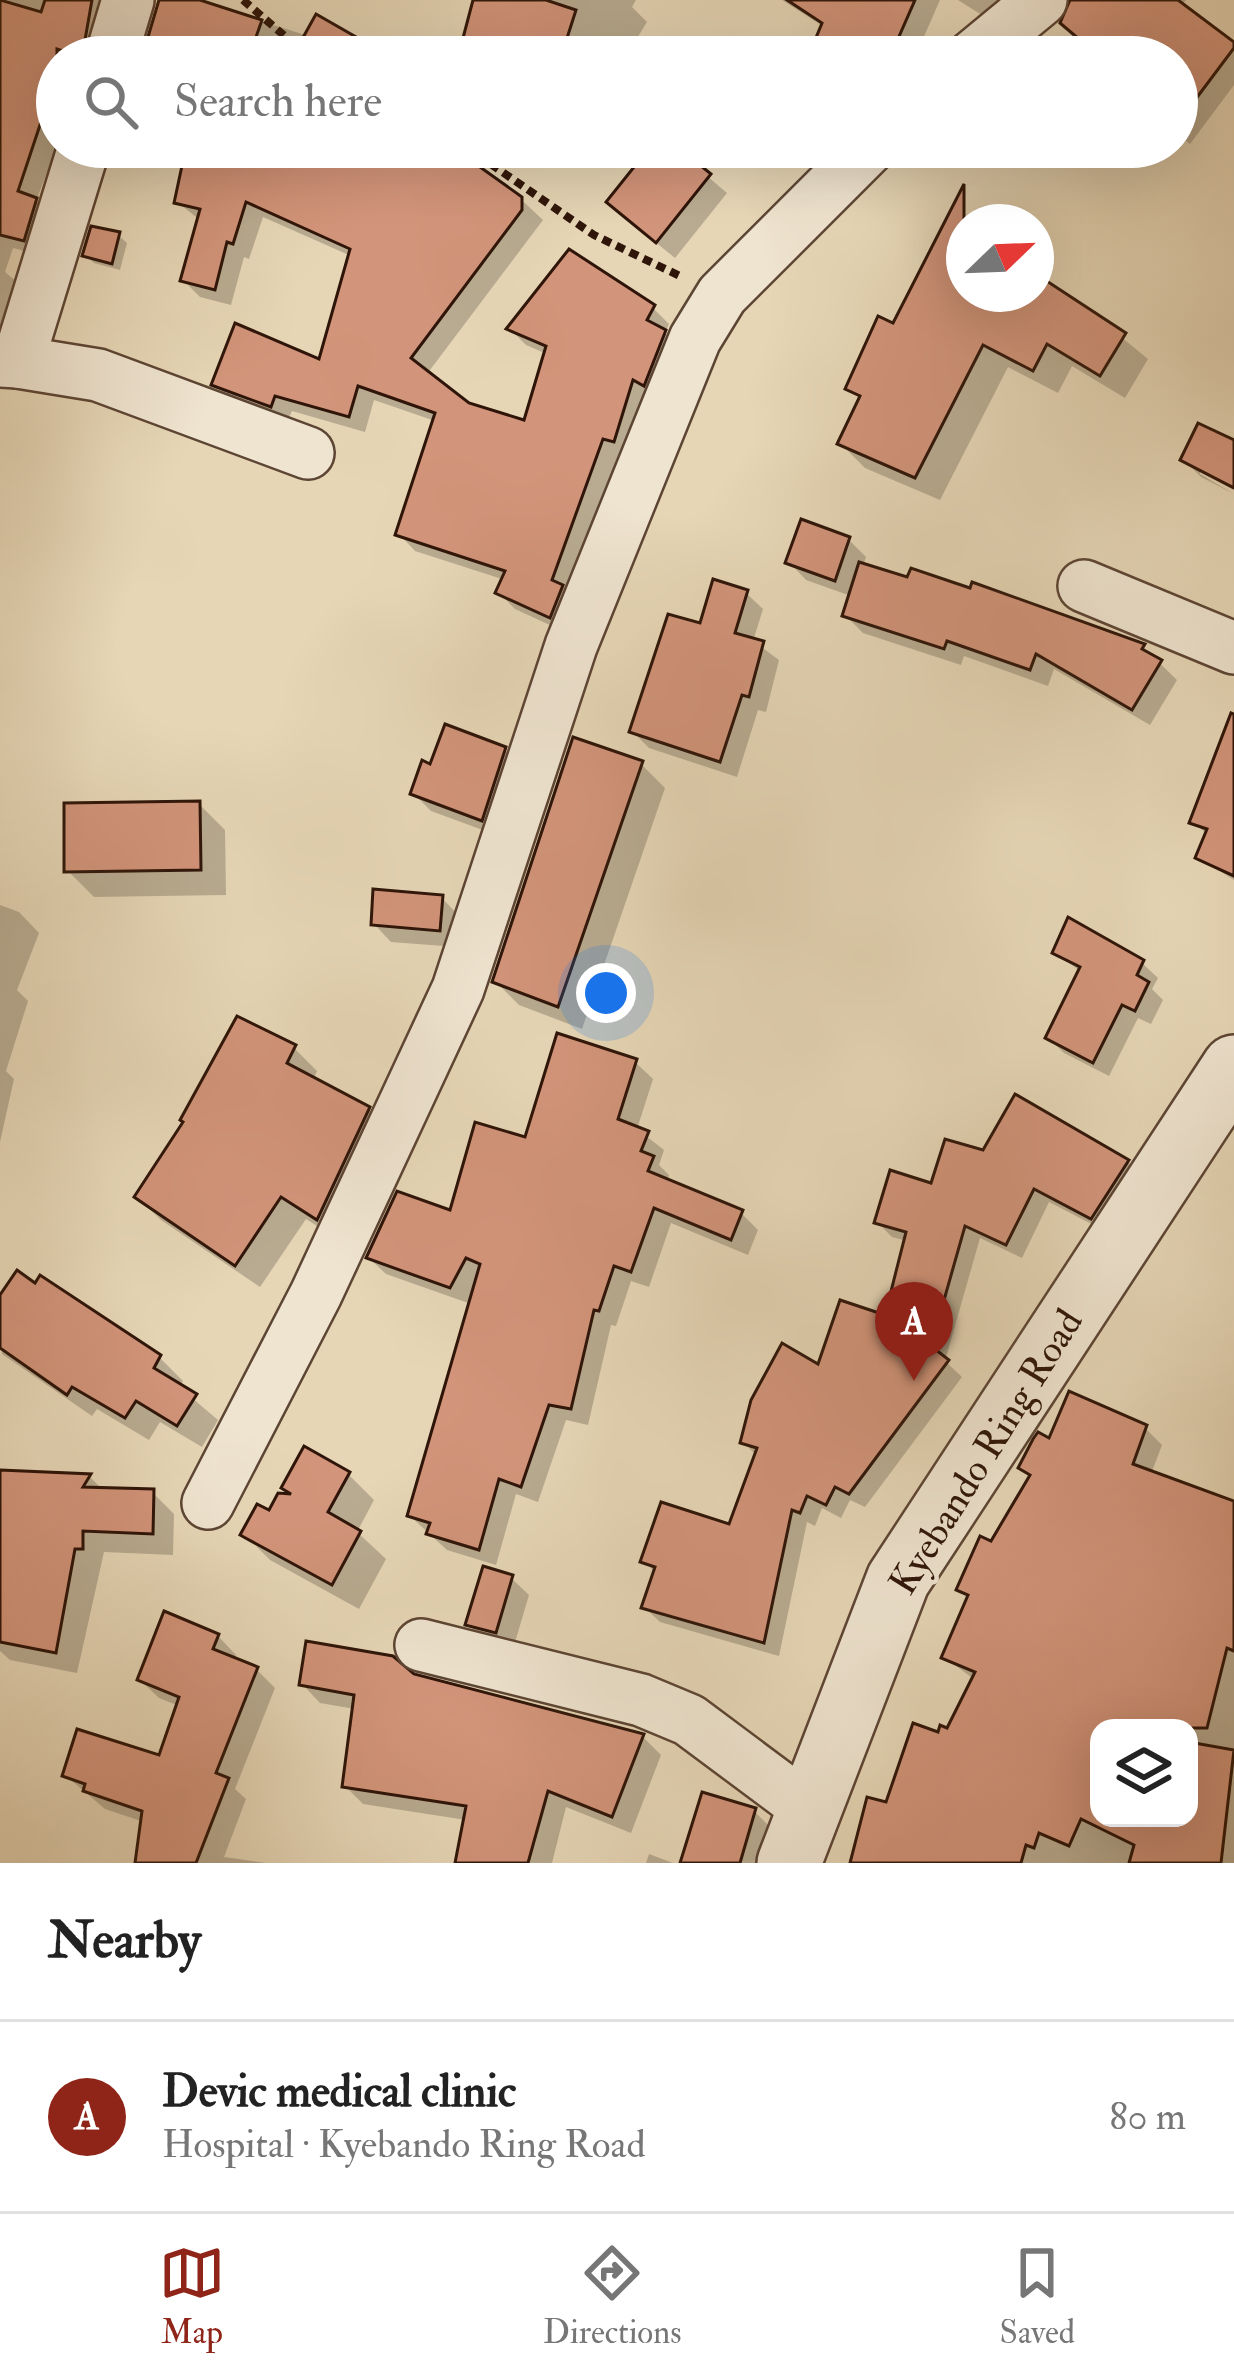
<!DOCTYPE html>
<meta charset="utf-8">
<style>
:root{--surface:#fff;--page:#f6f6f6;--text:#222;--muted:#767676;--line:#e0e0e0;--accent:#8f2418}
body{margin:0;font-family:"IM FELL Double Pica",serif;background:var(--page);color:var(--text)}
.controls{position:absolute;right:36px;bottom:36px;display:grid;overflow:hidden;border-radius:24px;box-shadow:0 12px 48px #0002}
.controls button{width:108px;height:108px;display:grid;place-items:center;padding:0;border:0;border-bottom:3px solid var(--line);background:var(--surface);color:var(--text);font:60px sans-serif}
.compass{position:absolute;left:946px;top:204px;width:108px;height:108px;border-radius:50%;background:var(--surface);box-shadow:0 12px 48px #0002;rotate:67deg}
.you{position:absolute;left:606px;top:993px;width:42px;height:42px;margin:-30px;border:9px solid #fff;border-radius:50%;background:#1a73e8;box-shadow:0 0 0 18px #1a73e833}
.badge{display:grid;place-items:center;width:78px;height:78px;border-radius:50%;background:var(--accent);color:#fff;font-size:39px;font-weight:700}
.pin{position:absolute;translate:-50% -99px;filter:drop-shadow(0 3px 6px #0008)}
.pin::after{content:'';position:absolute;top:63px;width:42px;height:36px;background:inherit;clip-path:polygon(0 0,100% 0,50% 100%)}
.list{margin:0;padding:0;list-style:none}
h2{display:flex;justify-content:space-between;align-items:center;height:156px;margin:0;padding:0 48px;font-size:51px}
h2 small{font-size:39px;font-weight:400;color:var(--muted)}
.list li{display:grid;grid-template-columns:78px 1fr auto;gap:36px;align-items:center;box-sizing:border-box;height:192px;padding:0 48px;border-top:3px solid var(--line)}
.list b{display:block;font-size:45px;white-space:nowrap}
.list p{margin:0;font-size:39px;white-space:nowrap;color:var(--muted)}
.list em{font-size:39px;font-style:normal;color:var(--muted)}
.icon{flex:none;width:66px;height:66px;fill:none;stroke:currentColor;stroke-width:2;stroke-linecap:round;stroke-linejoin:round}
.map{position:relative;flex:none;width:1234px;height:1863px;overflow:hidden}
.search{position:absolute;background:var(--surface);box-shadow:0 12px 48px #0002;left:36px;right:36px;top:36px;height:132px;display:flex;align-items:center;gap:30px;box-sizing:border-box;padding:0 42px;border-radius:66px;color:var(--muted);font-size:45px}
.sheet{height:348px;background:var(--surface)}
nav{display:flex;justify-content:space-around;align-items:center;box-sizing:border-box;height:168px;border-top:3px solid var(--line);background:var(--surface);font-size:33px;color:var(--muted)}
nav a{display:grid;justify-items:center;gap:6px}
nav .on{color:var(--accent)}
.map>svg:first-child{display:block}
</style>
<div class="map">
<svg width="1234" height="1863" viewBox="0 0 1234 1863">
<rect width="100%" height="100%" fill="#e6d6b6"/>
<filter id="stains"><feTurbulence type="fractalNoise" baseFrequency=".00167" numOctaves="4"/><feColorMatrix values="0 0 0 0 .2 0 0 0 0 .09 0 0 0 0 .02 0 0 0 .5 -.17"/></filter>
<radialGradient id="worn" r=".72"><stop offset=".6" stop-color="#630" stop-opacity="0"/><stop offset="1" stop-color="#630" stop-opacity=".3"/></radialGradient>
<g fill="#0003" fill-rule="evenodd">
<polygon points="0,0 123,0 100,57 57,57 57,146 36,201 52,217 40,255 13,248 5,272 29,292 0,338"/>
<polygon points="158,0 193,0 376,57 143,57"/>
<polygon points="476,0 636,0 632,7 647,22 628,53 620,48 615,57 586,51 584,57 461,57"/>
<polygon points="782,0 940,0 915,57 830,57 817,44 824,27"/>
<polygon points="958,0 1012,0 996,24"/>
<polygon points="1093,0 1186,0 1181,6 1234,46 1234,85 1190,144 1177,134 1177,57 1101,57"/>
<polygon points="140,147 452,147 526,204 543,220 427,374 467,406 526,424 547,354 526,345 510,329 653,308 669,324 665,333 681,349 630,457 619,453 568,595 567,633 515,609 499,593 505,580 415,551 399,534 435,421 374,400 365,432 292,411 287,422 231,400 214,384 321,363 351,256 263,217 249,259 244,257 231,305 200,297 183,280 200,220 177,202 184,170"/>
<polygon points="654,147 673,147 727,193 675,258 628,220"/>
<polygon points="118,235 127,243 120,270 94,263 85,255"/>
<polygon points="964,240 964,294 1036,294 1036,277 1071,296 1148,359 1125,398 1072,366 1058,393 1008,367 940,500 865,468 841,444 861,400 849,388"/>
<polygon points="1234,444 1234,484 1200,467 1200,474 1234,494 1201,477 1183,459"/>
<polygon points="848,539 866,557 863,566 1143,647 1177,680 1150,725 1054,669 1048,686 964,656 961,665 863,633 845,615 851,596 806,580 789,562"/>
<polygon points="746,593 763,609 753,641 779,660 766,712 758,710 737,777 649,748 632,731 702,627"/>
<polygon points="1234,741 1234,880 1198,857 1208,835 1193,822"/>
<polygon points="505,750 522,767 499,836 431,811 413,793"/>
<polygon points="641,764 665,788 582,1029 519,1005 495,981"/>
<polygon points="199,804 225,830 226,895 94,897 67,870"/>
<polygon points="442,898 459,916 457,947 391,942 374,924"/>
<polygon points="0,905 19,912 39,933 17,990 28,1001 6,1071 14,1079 0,1142"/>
<polygon points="1055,952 1142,963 1158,978 1152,989 1163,1000 1151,1024 1138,1018 1109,1076 1064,1053 1048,1038 1081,972"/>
<polygon points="294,1048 317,1071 313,1080 368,1109 392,1133 341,1241 306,1219 260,1287 161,1220 138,1197"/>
<polygon points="635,1062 653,1079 637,1129 664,1150 659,1165 669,1175 667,1182 741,1213 758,1230 748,1255 671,1223 649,1287 631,1281 616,1326 611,1325 588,1425 566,1420 538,1502 516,1494 496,1565 447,1550 410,1516 471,1304 386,1274 369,1258 452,1214 527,1140"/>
<polygon points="985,1154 1128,1162 1143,1177 1107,1232 1049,1202 1022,1258 980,1238 945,1361 962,1377 865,1507 850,1500 841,1518 822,1508 815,1526 807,1522 779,1656 660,1622 644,1607 656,1573 644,1561 731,1528 757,1456 743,1442 820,1368 887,1319 907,1241 892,1237 877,1222"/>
<polygon points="0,1300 159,1357 183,1381 179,1387 218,1420 202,1447 160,1422 149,1440 97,1409 92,1416 2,1354"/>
<path d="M1145,1428l17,17 -11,29 83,34v355h-381l34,-57 62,-75 26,-51 -31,-23 25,-59 -9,-9 71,-111 -10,-10 30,-26zM1099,1728h90v90h-90z"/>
<polygon points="1,1473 90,1477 104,1491 152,1492 174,1514 173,1555 104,1552 77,1673 10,1660 0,1651"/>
<polygon points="348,1474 374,1500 357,1532 386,1559 359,1609 270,1560 244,1534 294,1497"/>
<polygon points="511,1578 529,1595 513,1649 486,1642 468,1624"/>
<polygon points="218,1636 236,1655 234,1660 256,1669 275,1688 235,1789 246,1799 224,1857 266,1863 138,1863 144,1822 105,1809 65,1775 160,1759 179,1706 159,1698 140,1680"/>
<polygon points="412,1677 642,1736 661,1755 631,1833 566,1807 552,1863 459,1863 466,1820 363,1804 345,1786 355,1709 320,1703 302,1684"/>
<polygon points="754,1811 772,1829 762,1863 703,1863"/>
<polygon points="649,1854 673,1863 646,1863"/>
</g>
<g fill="#d2947a" stroke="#2f1509" stroke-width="3">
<polygon points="0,0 41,12 45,0 92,0 82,57 57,49 57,118 44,113 18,191 37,198 24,241 0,235"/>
<polygon points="159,0 200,0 262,20 249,57 142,57"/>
<polygon points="473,0 546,0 576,10 561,57 458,57"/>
<polygon points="787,0 915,0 890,57 840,57 813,45 822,23"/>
<polygon points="1070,0 1178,0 1234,42 1234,48 1177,124 1177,57 1100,57 1060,23"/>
<polygon points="316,14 391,57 325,57 300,43"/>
<polygon points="186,147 364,147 401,164 412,147 452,147 522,197 522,210 411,358 469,403 524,420 546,346 506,329 569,249 655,305 647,320 666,330 644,386 633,380 614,442 603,439 552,580 563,585 550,618 495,593 505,571 395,535 435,413 358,386 349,417 275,396 271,407 211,385 235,323 319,359 350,249 246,202 233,244 227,242 215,290 180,281 200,209 174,203"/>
<polygon points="650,147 678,147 711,174 656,243 606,202"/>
<polygon points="964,184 964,294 1036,294 1036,274 1126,333 1100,376 1047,344 1033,371 983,345 915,478 837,444 860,396 845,389 878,316 893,323"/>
<polygon points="91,226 120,232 112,264 82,256"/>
<polygon points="1198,423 1234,440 1234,488 1180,460"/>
<polygon points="801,519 850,537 835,581 785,563"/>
<polygon points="859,562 907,577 911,568 970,588 972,582 1145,644 1142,649 1162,660 1132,710 1036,654 1030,670 947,641 944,649 842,616"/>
<polygon points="713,579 748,590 735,633 764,641 749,697 742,695 720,762 629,732 668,614 700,623"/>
<polygon points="1231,713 1234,714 1234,876 1195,858 1207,829 1189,823"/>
<polygon points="445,724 506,747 482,821 410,794 422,760 430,764"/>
<polygon points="573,737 643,761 558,1007 492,982"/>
<polygon points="200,801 201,870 64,872 64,803"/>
<polygon points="373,889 443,895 440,931 371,925"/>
<polygon points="1068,917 1144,960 1137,975 1149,982 1135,1011 1122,1005 1093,1063 1045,1038 1080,967 1052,953"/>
<polygon points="237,1016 296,1045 287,1063 370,1107 317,1220 281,1197 235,1266 134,1197 183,1122 180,1120"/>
<polygon points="557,1033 637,1059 618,1119 649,1131 641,1151 654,1156 648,1171 743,1210 731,1240 654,1208 631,1272 614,1266 599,1311 594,1310 571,1409 549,1405 521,1487 499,1479 479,1550 426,1534 430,1523 407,1516 480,1264 466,1258 450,1288 366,1258 397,1191 450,1210 475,1122 525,1137"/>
<polygon points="1015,1094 1129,1160 1091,1219 1034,1189 1006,1245 965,1226 931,1346 949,1360 849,1494 835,1487 826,1505 807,1496 800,1513 792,1510 764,1643 641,1608 655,1567 640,1562 661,1502 729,1524 757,1448 740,1443 751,1400 782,1343 818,1364 840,1300 885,1315 906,1232 874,1223 890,1170 931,1183 945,1139 983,1150"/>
<polygon points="17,1270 35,1283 40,1275 161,1355 154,1368 197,1394 177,1426 136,1401 125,1418 72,1387 67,1395 0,1348 0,1295"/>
<polygon points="1069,1391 1147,1425 1133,1464 1234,1501 1234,1651 1227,1648 1207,1728 1099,1728 1099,1818 1189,1818 1189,1742 1234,1750 1221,1863 1129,1863 1134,1845 1081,1819 1069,1846 1039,1833 1034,1848 1026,1845 1021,1863 850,1863 867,1797 886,1802 913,1723 938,1732 940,1725 947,1728 975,1672 941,1658 968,1595 956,1590 980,1536 991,1541 1030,1475 1018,1468 1033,1439 1038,1432 1049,1438"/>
<polygon points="304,1446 350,1472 328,1512 361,1531 332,1585 240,1535 257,1504 269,1510 278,1493 291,1494 281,1488"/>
<polygon points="0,1470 91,1474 83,1487 154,1489 153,1534 83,1531 83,1549 75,1549 56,1653 0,1642"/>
<polygon points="483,1566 513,1575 496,1633 465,1625"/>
<polygon points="164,1611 219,1634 213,1649 258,1667 216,1773 229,1778 196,1863 135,1863 142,1811 83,1791 85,1784 62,1776 77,1729 159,1755 179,1697 137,1680"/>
<polygon points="306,1641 393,1656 414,1674 644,1734 612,1817 548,1791 528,1863 455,1863 466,1806 342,1787 354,1695 299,1685"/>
<polygon points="702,1792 756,1808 740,1863 680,1863"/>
</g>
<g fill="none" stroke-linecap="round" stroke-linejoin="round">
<g stroke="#5d4534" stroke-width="56">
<g id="minor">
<polyline points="111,57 128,0"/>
<polyline points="972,57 1041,0"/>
<polyline points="0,361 18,362 84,147"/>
<polyline points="18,362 98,375 308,453"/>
<polyline points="1084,586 1234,648"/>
<polyline points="208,1503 316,1294 458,989 571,646 695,339 722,295 870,147"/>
<polyline points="421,1645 641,1700 689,1720 807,1808"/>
</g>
</g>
<g stroke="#5d4534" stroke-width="68">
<polyline id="tertiary" points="789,1863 898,1580 1234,1067"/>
</g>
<g stroke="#2f1509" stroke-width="8" stroke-dasharray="9 6" stroke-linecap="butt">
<polyline points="243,0 309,57"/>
<polyline points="466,147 594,235 682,277"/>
</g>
<use href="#minor" stroke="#efe4d0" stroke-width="51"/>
<use href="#tertiary" stroke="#efe4d0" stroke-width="63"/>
</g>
<g text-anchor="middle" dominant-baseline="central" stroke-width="9" stroke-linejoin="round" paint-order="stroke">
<g font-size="39" fill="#2f1509" stroke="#efe4d0">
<text transform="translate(986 1452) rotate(-58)">Kyebando Ring Road</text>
</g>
</g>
<rect width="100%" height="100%" filter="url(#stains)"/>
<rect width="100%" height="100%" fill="url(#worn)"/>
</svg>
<div class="controls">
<button><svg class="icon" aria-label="layers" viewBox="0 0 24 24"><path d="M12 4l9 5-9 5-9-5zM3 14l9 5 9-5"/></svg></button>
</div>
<svg class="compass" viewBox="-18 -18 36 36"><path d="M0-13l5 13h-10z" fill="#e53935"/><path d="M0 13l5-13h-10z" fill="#767676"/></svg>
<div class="you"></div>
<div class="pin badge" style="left:914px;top:1381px">A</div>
<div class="search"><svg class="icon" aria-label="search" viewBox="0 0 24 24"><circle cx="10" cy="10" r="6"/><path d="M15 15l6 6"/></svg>Search here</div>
</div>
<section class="sheet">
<h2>Nearby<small></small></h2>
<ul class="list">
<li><span class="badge">A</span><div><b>Devic medical clinic</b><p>Hospital · Kyebando Ring Road</p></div><em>80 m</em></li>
</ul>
</section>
<nav>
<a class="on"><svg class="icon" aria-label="map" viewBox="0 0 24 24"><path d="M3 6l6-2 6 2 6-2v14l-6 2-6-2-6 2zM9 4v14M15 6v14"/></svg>Map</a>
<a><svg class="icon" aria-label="directions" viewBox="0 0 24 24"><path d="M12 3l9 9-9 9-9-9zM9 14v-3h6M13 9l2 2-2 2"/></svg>Directions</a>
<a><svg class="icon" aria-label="saved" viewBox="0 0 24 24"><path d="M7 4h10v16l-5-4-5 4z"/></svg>Saved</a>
</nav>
